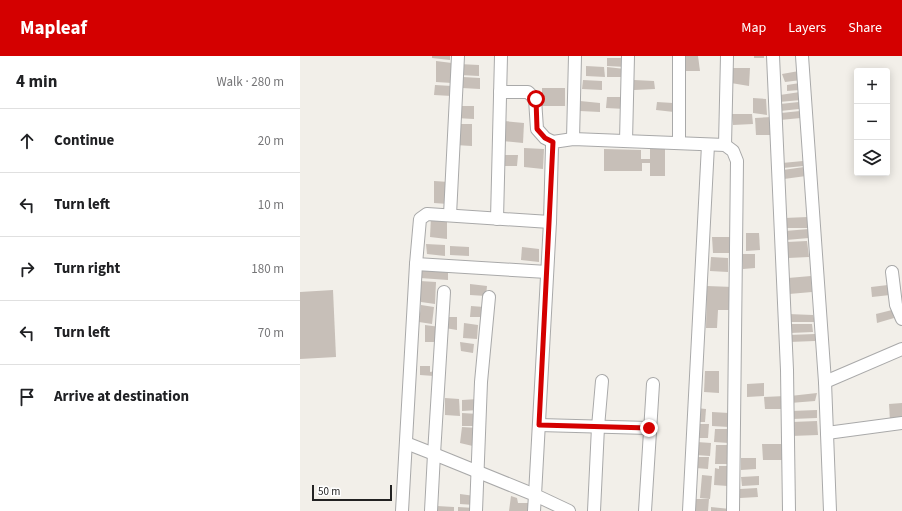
<!DOCTYPE html>
<meta charset="utf-8">
<style>
:root{--surface:#fff;--page:#f2f2f2;--text:#202124;--muted:#757577;--line:#e0e0e0;--accent:#d40000}
body{margin:0;font-family:"Source Sans 3",sans-serif;background:var(--page);color:var(--text)}
.controls{position:absolute;right:12px;top:12px;display:grid;overflow:hidden;border-radius:4px;box-shadow:0 2px 10px #0003}
.controls button{width:36px;height:36px;display:grid;place-items:center;padding:0;border:0;border-bottom:1px solid var(--line);background:var(--surface);color:var(--text);font:20px sans-serif}
.scale{position:absolute;left:12px;bottom:10px;width:80px;box-sizing:border-box;padding-left:4px;border:2px solid #222;border-top:0;font-size:11px;line-height:14px;white-space:nowrap;color:#222;-webkit-text-stroke:3px #fff;paint-order:stroke}
.stop{position:absolute;width:12px;height:12px;margin:-9px;border:3px solid #d40000;border-radius:50%;background:#fff}
.stop.end{background:#d40000;border-color:#fff;box-shadow:0 1px 4px #0008}
.list{margin:0;padding:0;list-style:none}
h2{display:flex;justify-content:space-between;align-items:center;height:52px;margin:0;padding:0 16px;font-size:17px}
h2 small{font-size:13px;font-weight:400;color:var(--muted)}
.list li{display:grid;grid-template-columns:26px 1fr auto;gap:12px;align-items:center;box-sizing:border-box;height:64px;padding:0 16px;border-top:1px solid var(--line)}
.list b{display:block;font-size:15px;white-space:nowrap}
.list em{font-size:13px;font-style:normal;color:var(--muted)}
.icon{flex:none;width:22px;height:22px;fill:none;stroke:currentColor;stroke-width:2;stroke-linecap:round;stroke-linejoin:round}
.map{position:relative;flex:none;width:602px;height:455px;overflow:hidden}
header{display:flex;align-items:center;gap:24px;box-sizing:border-box;height:56px;padding:0 20px;background:var(--accent);color:#fff}
header strong{font-size:19px}
nav{display:flex;gap:22px;margin-inline-start:auto;font-size:14px}
main{display:flex}
aside{flex:1;background:var(--surface)}
.map>svg:first-child{display:block}
</style>
<header>
<strong>Mapleaf</strong>
<nav><a>Map</a><a>Layers</a><a>Share</a></nav>
</header>
<main>
<aside>
<h2>4 min<small>Walk · 280 m</small></h2>
<ul class="list">
<li><svg class="icon" aria-label="ahead" viewBox="0 0 24 24"><path d="M12 20V5M6 11l6-6 6 6"/></svg><div><b>Continue</b></div><em>20 m</em></li>
<li><svg class="icon" aria-label="left" viewBox="0 0 24 24"><path d="M17 20v-9H6M10 6l-5 5 5 5"/></svg><div><b>Turn left</b></div><em>10 m</em></li>
<li><svg class="icon" aria-label="right" viewBox="0 0 24 24"><path d="M7 20v-9h11M14 6l5 5-5 5"/></svg><div><b>Turn right</b></div><em>180 m</em></li>
<li><svg class="icon" aria-label="left" viewBox="0 0 24 24"><path d="M17 20v-9H6M10 6l-5 5 5 5"/></svg><div><b>Turn left</b></div><em>70 m</em></li>
<li><svg class="icon" aria-label="arrive" viewBox="0 0 24 24"><path d="M6 21V4h12l-3 4 3 4H6"/></svg><div><b>Arrive at destination</b></div></li>
</ul>
</aside>
<div class="map">
<svg width="602" height="455" viewBox="0 0 602 455">
<rect width="100%" height="100%" fill="#f2efe9"/>
<g fill="#c7bfb8">
<polygon points="132,0 150,0 150,4 132,2"/>
<polygon points="381,0 398,0 400,15 384,15"/>
<rect x="454" y="0" width="10" height="2"/>
<polygon points="307,2 326,2 326,11 307,10"/>
<polygon points="136,5 152,7 152,27 136,26"/>
<polygon points="159,8 179,9 179,20 160,19"/>
<polygon points="286,10 304,11 305,21 286,20"/>
<polygon points="307,11 325,13 326,21 307,21"/>
<polygon points="431,12 450,12 449,30 431,27"/>
<polygon points="499,15 501,24 485,26 482,18"/>
<polygon points="163,21 180,22 180,33 162,32"/>
<polygon points="283,24 302,25 302,34 282,33"/>
<polygon points="334,24 354,25 355,33 334,34"/>
<polygon points="500,27 500,34 487,35 487,29"/>
<polygon points="135,29 152,30 152,40 134,39"/>
<rect x="242" y="32" width="23" height="18"/>
<polygon points="500,36 501,44 479,46 480,39"/>
<polygon points="307,41 325,41 325,53 306,52"/>
<polygon points="453,42 466,43 467,59 453,57"/>
<polygon points="280,45 300,47 300,56 280,55"/>
<polygon points="357,46 373,47 374,56 356,54"/>
<polygon points="499,46 499,53 480,55 480,48"/>
<polygon points="156,50 174,50 174,63 156,62"/>
<polygon points="500,55 501,62 480,64 481,57"/>
<polygon points="432,58 452,58 453,68 433,69"/>
<polygon points="473,61 475,79 456,79 455,62"/>
<polygon points="204,65 224,67 223,87 202,85"/>
<polygon points="154,68 172,68 172,90 155,89"/>
<polygon points="350,91 365,91 365,120 350,120 350,107 342,107 342,115 304,115 304,93 341,94 341,103 350,103"/>
<polygon points="224,92 244,93 243,113 224,111"/>
<polygon points="201,99 218,99 217,110 201,110"/>
<polygon points="503,105 504,110 483,112 482,107"/>
<polygon points="504,111 506,120 484,123 483,114"/>
<polygon points="134,125 149,126 148,148 134,147"/>
<polygon points="131,160 147,161 147,183 130,181"/>
<polygon points="508,161 508,172 485,172 484,162"/>
<polygon points="509,173 509,182 486,184 485,175"/>
<polygon points="446,177 459,177 460,194 446,195"/>
<polygon points="412,181 430,181 430,197 413,197"/>
<polygon points="507,185 509,201 488,202 487,186"/>
<polygon points="126,188 145,189 145,200 127,198"/>
<polygon points="150,190 169,191 169,200 150,199"/>
<polygon points="222,191 239,193 239,206 221,204"/>
<polygon points="442,198 455,198 455,212 443,213"/>
<polygon points="411,201 428,202 428,216 410,215"/>
<polygon points="120,212 148,214 148,224 120,222"/>
<polygon points="511,220 512,236 489,238 488,222"/>
<polygon points="120,225 136,226 135,248 121,246"/>
<polygon points="170,228 187,230 186,240 170,239"/>
<polygon points="588,229 590,239 572,241 571,231"/>
<polygon points="407,230 433,231 432,254 418,254 417,272 406,272"/>
<polygon points="33,234 36,301 0,303 0,236"/>
<polygon points="121,249 134,251 132,268 119,266"/>
<polygon points="171,250 184,251 182,261 170,261"/>
<polygon points="592,254 594,262 577,267 576,258"/>
<polygon points="488,258 513,259 515,266 489,266"/>
<polygon points="145,261 157,261 157,274 145,272"/>
<polygon points="164,267 178,269 177,283 163,282"/>
<polygon points="489,268 512,268 513,276 490,277"/>
<polygon points="125,269 140,271 138,286 125,286"/>
<polygon points="515,278 515,285 489,286 488,279"/>
<polygon points="160,286 174,288 173,297 161,295"/>
<polygon points="120,310 130,310 130,316 135,315 134,320 120,319"/>
<polygon points="405,315 419,315 419,337 404,336"/>
<polygon points="464,327 464,340 447,341 447,328"/>
<polygon points="517,337 515,345 490,347 490,340"/>
<polygon points="485,340 485,353 465,353 464,341"/>
<polygon points="145,342 159,343 160,360 145,359"/>
<polygon points="178,343 178,354 162,355 162,344"/>
<polygon points="602,347 602,364 590,365 589,348"/>
<polygon points="396,352 406,353 405,366 396,366"/>
<polygon points="517,354 517,362 492,363 491,355"/>
<polygon points="412,356 429,357 429,371 412,370"/>
<polygon points="162,357 178,358 178,370 162,370"/>
<polygon points="517,365 518,379 491,380 492,366"/>
<polygon points="399,368 409,368 408,382 394,382"/>
<polygon points="162,371 178,372 177,391 160,387"/>
<polygon points="415,373 429,373 429,387 414,386"/>
<polygon points="397,386 411,387 410,400 396,399"/>
<polygon points="462,388 485,388 485,404 463,404"/>
<polygon points="416,389 429,389 428,408 415,408"/>
<polygon points="396,401 409,401 408,413 396,412"/>
<polygon points="441,402 456,402 456,413 441,414"/>
<polygon points="419,410 429,410 428,430 414,429 415,412 419,413"/>
<polygon points="402,419 412,420 410,443 400,442"/>
<polygon points="459,420 459,429 442,430 441,421"/>
<polygon points="457,432 458,441 440,442 440,433"/>
<polygon points="160,438 175,440 175,449 160,448"/>
<polygon points="211,440 217,442 218,447 232,447 231,455 209,455"/>
<polygon points="396,443 409,443 408,455 395,455"/>
<polygon points="137,450 154,451 154,455 137,455"/>
<polygon points="158,451 175,452 174,455 158,455"/>
<polygon points="411,451 430,453 430,455 411,455"/>
</g>
<g fill="none" stroke-linecap="round" stroke-linejoin="round">
<g stroke="#a9a9a9" stroke-width="14">
<g id="street">
<polyline points="379,0 379,87"/>
<polyline points="473,0 487,314 489,455"/>
<polyline points="502,0 525,326 530,455"/>
<polyline points="200,36 228,36 235,43 237,73 245,82 253,86"/>
<polyline points="273,83 275,0"/>
<polyline points="326,85 328,0"/>
<polyline points="425,89 427,0"/>
<polyline points="150,159 158,0"/>
<polyline points="197,163 201,0"/>
<polyline points="116,208 247,216"/>
<polyline points="592,216 596,249 602,263"/>
<polyline points="525,326 602,293"/>
<polyline points="239,369 349,372"/>
<polyline points="527,377 602,367"/>
<polyline points="106,387 134,398 144,236"/>
<polyline points="102,455 116,208 120,163 127,158 250,166"/>
<polyline points="131,455 134,398 235,439 234,455"/>
<polyline points="176,455 181,326 189,241"/>
<polyline points="269,455 235,439 250,166 252,90 253,86 273,83 425,89 433,95 437,105 433,455"/>
<polyline points="294,455 298,371 302,325"/>
<polyline points="345,455 353,328"/>
<polyline points="389,455 408,89"/>
</g>
</g>
<use href="#street" stroke="#fff" stroke-width="12"/>
</g>
<g fill="none" stroke-linecap="round" stroke-linejoin="round">
<polyline stroke="#d40000" stroke-width="5" points="236,43 237,73 245,82 253,86 239,369 349,372"/>
</g>
</svg>
<div class="controls">
<button>+</button>
<button>−</button>
<button><svg class="icon" aria-label="layers" viewBox="0 0 24 24"><path d="M12 4l9 5-9 5-9-5zM3 14l9 5 9-5"/></svg></button>
</div>
<div class="scale">50 m</div>
<div class="stop" style="left:236px;top:43px"></div>
<div class="stop end" style="left:349px;top:372px"></div>
</div>
</main>
